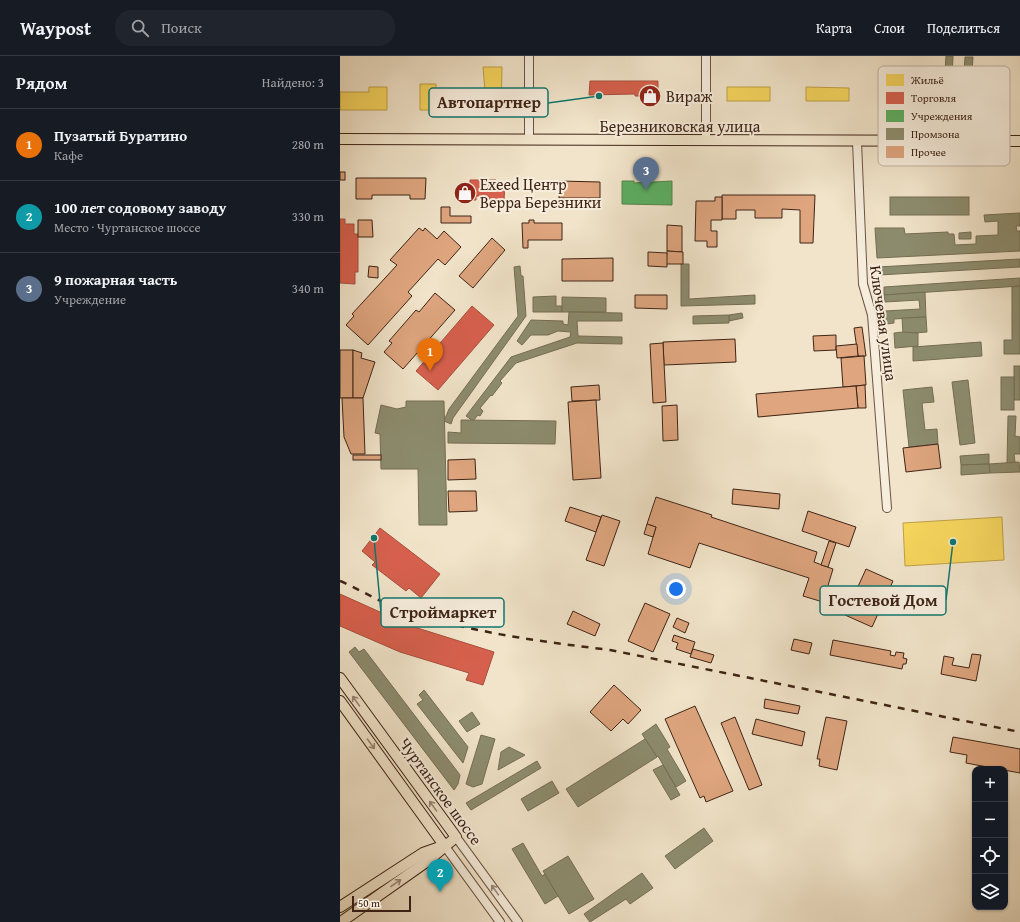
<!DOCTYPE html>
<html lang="ru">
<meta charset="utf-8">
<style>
:root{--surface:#171b24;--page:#20242c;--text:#f1f3f6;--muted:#9ea1a6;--line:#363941;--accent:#db2777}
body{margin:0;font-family:"Gentium Book Plus",serif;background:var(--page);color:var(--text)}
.controls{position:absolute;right:12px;bottom:12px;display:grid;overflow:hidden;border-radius:8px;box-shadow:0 1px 3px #0004}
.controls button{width:36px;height:36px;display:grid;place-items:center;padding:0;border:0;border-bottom:1px solid var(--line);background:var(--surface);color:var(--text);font:20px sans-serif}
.scale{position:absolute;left:12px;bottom:10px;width:59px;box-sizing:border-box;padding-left:4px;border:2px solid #3f2416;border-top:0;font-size:11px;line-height:14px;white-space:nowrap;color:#3f2416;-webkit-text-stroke:3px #f6eddd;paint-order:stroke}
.you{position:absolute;left:336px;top:533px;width:14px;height:14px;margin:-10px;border:3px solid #fff;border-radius:50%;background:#1a73e8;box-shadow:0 0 0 6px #1a73e833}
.badge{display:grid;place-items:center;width:26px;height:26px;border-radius:50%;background:var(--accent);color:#fff;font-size:13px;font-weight:700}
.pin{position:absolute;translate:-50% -33px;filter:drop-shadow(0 1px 2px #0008)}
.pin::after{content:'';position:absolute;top:21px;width:14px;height:12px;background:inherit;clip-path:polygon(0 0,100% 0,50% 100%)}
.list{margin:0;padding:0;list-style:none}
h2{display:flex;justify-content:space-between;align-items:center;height:52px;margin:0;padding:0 16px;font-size:17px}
h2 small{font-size:13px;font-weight:400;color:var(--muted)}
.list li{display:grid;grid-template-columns:26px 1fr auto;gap:12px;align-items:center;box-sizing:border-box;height:72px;padding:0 16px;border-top:1px solid var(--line)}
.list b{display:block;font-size:15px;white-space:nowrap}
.list p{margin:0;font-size:13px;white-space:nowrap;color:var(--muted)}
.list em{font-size:13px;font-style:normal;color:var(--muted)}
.icon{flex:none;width:22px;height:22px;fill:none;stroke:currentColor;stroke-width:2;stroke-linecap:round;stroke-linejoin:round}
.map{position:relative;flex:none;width:680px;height:866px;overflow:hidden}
header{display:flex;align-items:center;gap:24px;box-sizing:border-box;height:56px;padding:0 20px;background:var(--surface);border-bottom:1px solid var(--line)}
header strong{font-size:19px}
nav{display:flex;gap:22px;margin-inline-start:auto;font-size:14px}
.search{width:280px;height:36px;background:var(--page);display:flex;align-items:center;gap:10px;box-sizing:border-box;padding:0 14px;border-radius:16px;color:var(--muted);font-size:15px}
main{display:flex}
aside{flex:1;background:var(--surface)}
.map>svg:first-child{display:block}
</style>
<header>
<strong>Waypost</strong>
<div class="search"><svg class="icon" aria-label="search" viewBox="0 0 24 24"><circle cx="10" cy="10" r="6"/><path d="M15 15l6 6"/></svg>Поиск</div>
<nav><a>Карта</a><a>Слои</a><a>Поделиться</a></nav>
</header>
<main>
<aside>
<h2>Рядом<small>Найдено: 3</small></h2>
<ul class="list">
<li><span class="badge" style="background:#e8710a">1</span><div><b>Пузатый Буратино</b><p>Кафе</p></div><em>280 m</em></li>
<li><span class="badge" style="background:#0f9aa8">2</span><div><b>100 лет содовому заводу</b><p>Место · Чуртанское шоссе</p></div><em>330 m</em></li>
<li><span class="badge" style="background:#5c6f8a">3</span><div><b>9 пожарная часть</b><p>Учреждение</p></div><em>340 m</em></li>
</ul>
</aside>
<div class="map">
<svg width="680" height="866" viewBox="0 0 680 866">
<rect width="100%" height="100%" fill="#f1e4ca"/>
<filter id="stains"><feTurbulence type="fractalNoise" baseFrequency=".005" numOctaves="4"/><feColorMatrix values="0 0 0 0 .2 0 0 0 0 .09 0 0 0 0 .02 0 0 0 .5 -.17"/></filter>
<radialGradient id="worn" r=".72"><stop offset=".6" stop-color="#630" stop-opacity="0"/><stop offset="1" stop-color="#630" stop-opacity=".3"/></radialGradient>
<g fill="#f6d55c" stroke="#bfa047">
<polygon points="143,11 162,11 161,56 137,56 137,54 80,54 80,28 96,28 96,35 145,35"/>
<polygon points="29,31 47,31 47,54 0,54 0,36 29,36"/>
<rect x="387" y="31" width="43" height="14"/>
<polygon points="466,31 509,32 509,45 466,45"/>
<polygon points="662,461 664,504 565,510 563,467"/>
</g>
<g fill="#d6604d" stroke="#a94e3c">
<polygon points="250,25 318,25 318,40 295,40 295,38 249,39"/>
<polygon points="130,124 156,124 156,127 165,127 164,144 149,144 149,141 136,140 136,144 123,144 123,129 130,129"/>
<polygon points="0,163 5,163 5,168 14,168 14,178 18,178 18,216 15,216 15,228 0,227"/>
<polygon points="132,250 154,269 98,334 76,315"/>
<polygon points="40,472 100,518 81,542 69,532 66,535 32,509 35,506 22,495"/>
<polygon points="0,538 71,570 154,596 143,629 126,624 129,617 60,596 0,570"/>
</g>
<polygon fill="#5aae61" stroke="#52854a" points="282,125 294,125 294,127 332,125 332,149 282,148"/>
<g fill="#8c8c6e" stroke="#756d54">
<polygon points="606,0 613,0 611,49 603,48"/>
<polygon points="625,1 633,1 630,50 622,50"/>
<rect x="550" y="141" width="79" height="18"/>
<polygon points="680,157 680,170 676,170 677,175 680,175 680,195 537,202 535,172 564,172 565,178 608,176 608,178 614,178 615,189 636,188 636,180 658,179 658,165 645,166 644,159"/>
<polygon points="631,176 631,183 619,183 619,177"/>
<polygon points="680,203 680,211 539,219 538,211"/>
<polygon points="341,208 349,208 349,243 415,239 415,248 341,250"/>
<polygon points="180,210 181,220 183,220 186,260 113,362 111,368 104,365 109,353 178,260 174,211"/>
<polygon points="680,222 680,230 544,239 544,231"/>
<polygon points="680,230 680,298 664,298 664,284 672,284 672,231"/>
<polygon points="585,236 586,261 554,263 554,267 546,268 545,255 580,253 579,244 545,246 544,239"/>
<polygon points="216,240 216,250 222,250 222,256 193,256 193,241"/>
<polygon points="222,241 266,242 266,256 222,256"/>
<polygon points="229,256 282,257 282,265 237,265 238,280 282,281 282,288 237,287 176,307 160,325 162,327 152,340 151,339 140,352 143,355 140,360 138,359 133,365 126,360 171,301 230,281 231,276 218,275 208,279 191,279 182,289 177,285 191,264 223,265 223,268 228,269"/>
<polygon points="402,257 403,262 389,265 389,259"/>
<polygon points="389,259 389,267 353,268 353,260"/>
<polygon points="586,261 587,276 563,278 562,262"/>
<polygon points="563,276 578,277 578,290 555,292 554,277"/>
<polygon points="641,286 642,300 573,305 573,291"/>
<rect x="674" y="310" width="6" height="34"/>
<rect x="661" y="321" width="13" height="33"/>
<polygon points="628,324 635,387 620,389 612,326"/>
<polygon points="592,331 594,346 582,347 585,374 597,373 598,388 569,391 563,334"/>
<polygon points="66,345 104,345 107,469 79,469 78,413 41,413 40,378 35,377 41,349 57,353 66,351"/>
<polygon points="668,360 676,360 675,380 680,381 680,398 674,398 675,406 667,407"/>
<polygon points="121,364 216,365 215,388 108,387 108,376 121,377"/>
<polygon points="649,398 649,408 621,409 620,400"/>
<polygon points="679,406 680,416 650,417 649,408"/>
<polygon points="649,408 650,417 621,419 621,409"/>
<polygon points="15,591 19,596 24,593 120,719 118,728 114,734 9,596"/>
<polygon points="84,634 128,691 123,707 77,648 83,644 79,639"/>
<polygon points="132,656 140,668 127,676 119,665"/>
<polygon points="316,668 330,691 327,693 346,725 336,731 318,700 317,701 302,678"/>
<polygon points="141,679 155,683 142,728 133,731 126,728"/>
<polygon points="305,683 317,701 238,751 226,733"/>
<polygon points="169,691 185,699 158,714 161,696"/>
<polygon points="197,705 201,712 131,754 126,747"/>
<polygon points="323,709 340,739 331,744 313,714"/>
<polygon points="212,725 219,737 188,755 181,743"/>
<polygon points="364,772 373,785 335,813 325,800"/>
<polygon points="183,787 202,820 205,818 218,840 205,848 172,793"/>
<polygon points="228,800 254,843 229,858 203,815"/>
<polygon points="302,817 313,832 290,848 286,843 250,866 244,858"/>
</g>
<g fill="#dea57e" stroke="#3f2416">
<rect x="0" y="116" width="5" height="8"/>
<polygon points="16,122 86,122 85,143 70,143 70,139 32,139 32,143 16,143"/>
<polygon points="219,125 260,126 260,142 219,142"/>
<polygon points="382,139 475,139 473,187 460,187 460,154 442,153 442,162 415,162 415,154 396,154 396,163 382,163"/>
<polygon points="375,141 382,141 382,164 371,164 371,175 377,175 377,191 367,191 367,185 355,185 356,145 375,145"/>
<polygon points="101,151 110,151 110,160 131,160 131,167 101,167"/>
<polygon points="18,164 32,164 33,181 18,181"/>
<polygon points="189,164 194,164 194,167 222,167 222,184 188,184 188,192 183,192 182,167 189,167"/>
<polygon points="327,169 342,170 342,196 327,195"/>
<polygon points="79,172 83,175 85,172 97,183 104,175 121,191 105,209 98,203 68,236 72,240 28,289 6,269 14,260 12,258 57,209 50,204"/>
<polygon points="152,182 165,194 133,232 119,220"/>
<polygon points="327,195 343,196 343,208 326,208"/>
<polygon points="308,196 327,197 327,211 308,210"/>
<polygon points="273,202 273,225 222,225 222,203"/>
<polygon points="29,210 38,211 38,222 28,221"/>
<polygon points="95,237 115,254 63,313 44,296 52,287 49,285 76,254 79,256"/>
<polygon points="295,239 327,239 327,253 295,252"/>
<polygon points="522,271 526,300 518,300 514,272"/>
<polygon points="496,279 496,294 474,295 473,280"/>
<polygon points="395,283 396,306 324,309 323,286"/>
<polygon points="323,287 326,346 313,347 310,288"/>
<polygon points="517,288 518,300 497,302 496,290"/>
<rect x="0" y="294" width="13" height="48"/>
<polygon points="13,294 22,297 21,302 35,306 23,342 13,342"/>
<polygon points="524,300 526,329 503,331 501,302"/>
<polygon points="259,329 260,344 232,345 231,331"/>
<polygon points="525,329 526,352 518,352 516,330"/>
<polygon points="516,330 518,352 418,361 416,338"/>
<polygon points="2,342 23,342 25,398 11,398 4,381"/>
<polygon points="256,344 261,422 233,424 228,346"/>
<polygon points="337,349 338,384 323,385 322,350"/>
<polygon points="598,388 601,412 566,416 563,392"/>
<rect x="13" y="399" width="28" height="5"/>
<polygon points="135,403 136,423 108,424 108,404"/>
<polygon points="393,433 440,438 439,453 392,448"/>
<polygon points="108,435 136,435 137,455 109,456"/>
<polygon points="316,441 372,459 371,461 477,496 474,506 493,513 483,546 463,540 469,522 359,487 350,512 308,498 316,471 307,468"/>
<polygon points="230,451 261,461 256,476 225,465"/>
<polygon points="468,455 516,471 509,491 462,475"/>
<polygon points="262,459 280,465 264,510 246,504"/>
<polygon points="307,468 316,471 313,481 304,478"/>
<polygon points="489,485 496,487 488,511 481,509"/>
<polygon points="526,513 553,525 532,571 505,559"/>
<polygon points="305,547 330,558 313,596 288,585"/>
<polygon points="233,555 260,568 255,580 227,568"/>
<polygon points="337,562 349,567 345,577 333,571"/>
<polygon points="334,579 355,586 351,598 336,593 338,587 332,585"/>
<polygon points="454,583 472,587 469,598 451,594"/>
<polygon points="493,584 551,595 550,599 555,600 556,596 564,597 563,602 567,603 566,608 563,608 562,613 490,599"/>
<polygon points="353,593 374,599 371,607 350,601"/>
<polygon points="632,598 641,599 636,625 601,618 604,600 614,602 612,609 629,612"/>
<polygon points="274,629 301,654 288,668 283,663 271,675 250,656"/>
<polygon points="425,643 460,650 458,658 424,652"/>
<polygon points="355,650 393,735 366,746 364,740 360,742 325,663"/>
<polygon points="395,661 422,729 409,734 381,667"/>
<polygon points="486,661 507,665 497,714 479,710 480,703 477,703"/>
<polygon points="416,663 465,676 462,690 412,678"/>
<polygon points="613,681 680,693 680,717 626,707 627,699 610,696"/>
</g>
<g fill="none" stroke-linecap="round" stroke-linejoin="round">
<g stroke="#6c5443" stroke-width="10">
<g id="minor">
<polyline points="189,84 189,0"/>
<polyline points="366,85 366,0"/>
<polyline points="517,86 523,228 532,259 547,452"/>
<polyline points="116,781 178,866"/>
<polyline points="104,789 160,866"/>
</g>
</g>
<g stroke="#3f2416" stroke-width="12">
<g id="major">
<polyline points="0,83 680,85"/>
<polyline points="0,622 116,781 89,804 1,866"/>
<polyline points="0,645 104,789"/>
<polyline points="0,851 83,797 100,791"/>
</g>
</g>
<use href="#minor" stroke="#f6eddd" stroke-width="8"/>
<use href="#major" stroke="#f1e4ca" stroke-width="10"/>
<path stroke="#3f2416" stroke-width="2.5" stroke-dasharray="7 7" stroke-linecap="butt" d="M0,525c19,8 36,19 55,26 71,25 141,34 215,43l410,82"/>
</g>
<defs><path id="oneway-shaft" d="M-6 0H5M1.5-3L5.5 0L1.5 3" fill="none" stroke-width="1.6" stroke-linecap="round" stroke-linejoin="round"/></defs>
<g stroke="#988470">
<use href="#oneway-shaft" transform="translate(16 645) rotate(-126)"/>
<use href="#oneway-shaft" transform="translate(31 688) rotate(54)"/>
<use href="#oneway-shaft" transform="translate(93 750) rotate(-126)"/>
<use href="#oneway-shaft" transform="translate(56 827) rotate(-35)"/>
</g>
<use stroke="#9a887a" href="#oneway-shaft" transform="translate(155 834) rotate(-126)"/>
<defs>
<g id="shop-disc" transform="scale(1.15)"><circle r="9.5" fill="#8f2418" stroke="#f6eddd"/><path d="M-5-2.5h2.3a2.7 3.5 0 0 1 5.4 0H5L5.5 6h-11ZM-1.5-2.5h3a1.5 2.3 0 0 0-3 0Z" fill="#fff"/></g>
</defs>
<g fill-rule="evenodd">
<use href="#shop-disc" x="310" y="40"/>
<use href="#shop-disc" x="125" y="137"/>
</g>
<g text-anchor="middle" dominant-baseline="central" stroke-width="4" stroke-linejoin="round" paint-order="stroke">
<g font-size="16" fill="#3f2416" stroke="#f6eddd" text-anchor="start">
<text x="326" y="40">Вираж</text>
<text x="140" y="128">Exeed Центр<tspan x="140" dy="18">Верра Березники</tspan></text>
</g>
<g font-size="16" fill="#3f2416" stroke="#f6eddd">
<text x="340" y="70">Березниковская улица</text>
<text transform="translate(544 267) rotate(82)">Ключевая улица</text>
<text transform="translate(101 735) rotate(54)">Чуртанское шоссе</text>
</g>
</g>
<rect x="538" y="10" width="132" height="100" rx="6" fill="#f6eddd" stroke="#bfb1a1" stroke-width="1"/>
<rect x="546" y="18" width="18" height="12" fill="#f6d55c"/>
<rect x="546" y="36" width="18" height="12" fill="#d6604d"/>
<rect x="546" y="54" width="18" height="12" fill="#5aae61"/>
<rect x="546" y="72" width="18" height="12" fill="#8c8c6e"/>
<rect x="546" y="90" width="18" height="12" fill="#dea57e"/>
<g font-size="11" fill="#3f2416">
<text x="571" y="28">Жильё</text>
<text x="571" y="46">Торговля</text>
<text x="571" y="64">Учреждения</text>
<text x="571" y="82">Промзона</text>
<text x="571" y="100">Прочее</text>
</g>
<path fill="none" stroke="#0f766e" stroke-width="1.5" d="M259 40L208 47M613 486L606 544M34 482L41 557"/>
<g fill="#0f766e" stroke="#f6eddd" stroke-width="1.5">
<circle cx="259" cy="40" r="4"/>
<circle cx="613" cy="486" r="4"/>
<circle cx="34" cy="482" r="4"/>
</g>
<g fill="#f6eddd" stroke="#0f766e" stroke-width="1.5">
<rect x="89" y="32" width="119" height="29" rx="4"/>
<rect x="480" y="530" width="126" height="29" rx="4"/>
<rect x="41" y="542" width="123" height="29" rx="4"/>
</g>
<g font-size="17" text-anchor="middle" font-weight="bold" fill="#3f2416">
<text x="149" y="52">Автопартнер</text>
<text x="543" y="550">Гостевой Дом</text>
<text x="103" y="562">Строймаркет</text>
</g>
<rect width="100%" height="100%" filter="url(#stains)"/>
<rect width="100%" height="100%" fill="url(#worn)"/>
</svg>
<div class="controls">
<button>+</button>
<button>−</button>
<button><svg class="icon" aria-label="locate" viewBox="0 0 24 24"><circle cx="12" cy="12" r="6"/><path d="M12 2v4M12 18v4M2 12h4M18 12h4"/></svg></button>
<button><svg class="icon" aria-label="layers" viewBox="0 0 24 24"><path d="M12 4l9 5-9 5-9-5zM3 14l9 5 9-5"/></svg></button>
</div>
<div class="scale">50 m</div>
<div class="you"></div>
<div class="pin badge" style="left:90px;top:315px;background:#e8710a">1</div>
<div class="pin badge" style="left:100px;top:836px;background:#0f9aa8">2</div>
<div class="pin badge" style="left:306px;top:134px;background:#5c6f8a">3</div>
</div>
</main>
